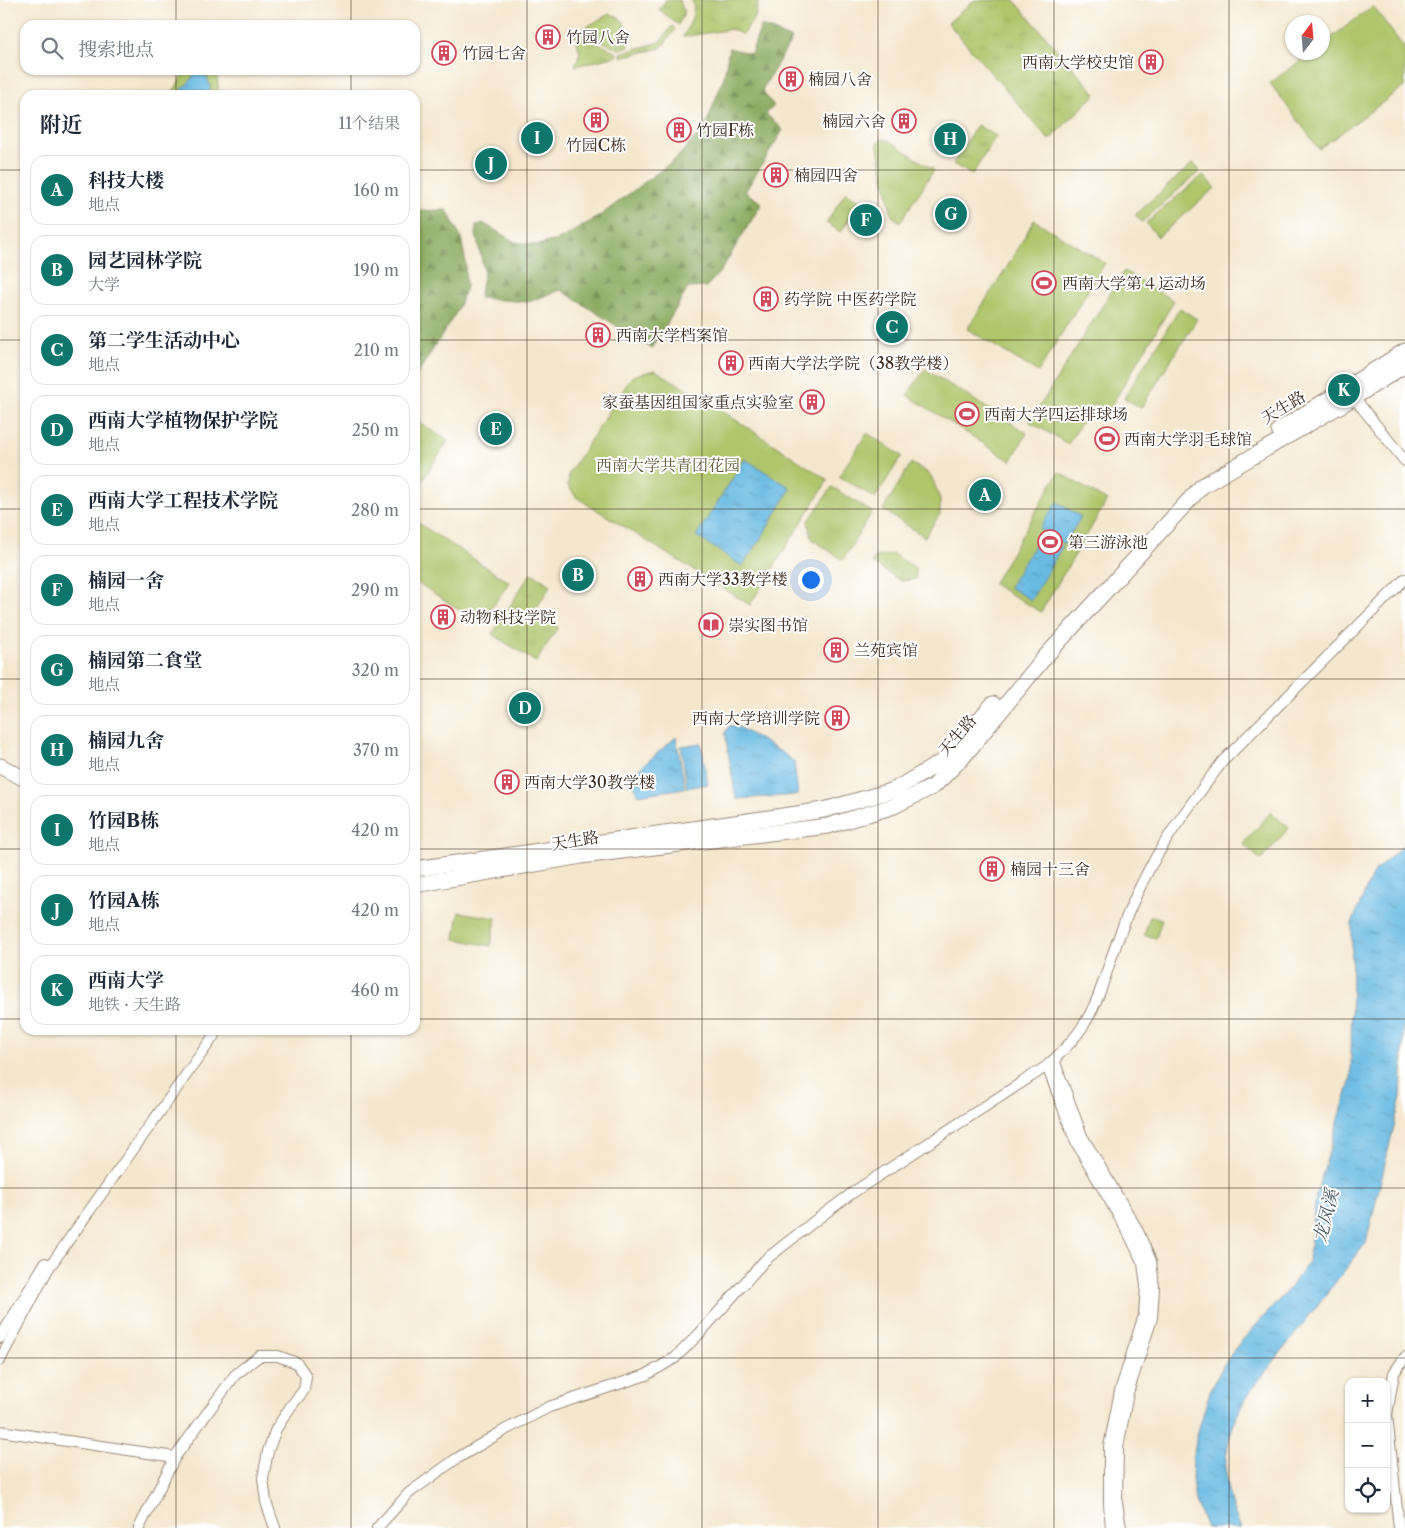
<!DOCTYPE html>
<html lang="zh">
<meta charset="utf-8">
<style>
:root{--surface:#fff;--page:#f6f6f7;--text:#1f2937;--muted:#747a83;--line:#e0e1e3;--accent:#0f766e}
body{margin:0;font-family:"Libre Caslon Text","Noto Serif SC",serif;background:var(--page);color:var(--text)}
.controls{position:absolute;right:15px;bottom:15px;display:grid;overflow:hidden;border-radius:10px;box-shadow:0 1px 4px #0004}
.controls button{width:45px;height:45px;display:grid;place-items:center;padding:0;border:0;border-bottom:1px solid var(--line);background:var(--surface);color:var(--text);font:25px sans-serif}
.compass{position:absolute;left:1285px;top:15px;width:45px;height:45px;border-radius:50%;background:var(--surface);box-shadow:0 1px 4px #0004;rotate:16deg}
.you{position:absolute;left:810px;top:579px;width:18px;height:18px;margin:-12px;border:4px solid #fff;border-radius:50%;background:#1a73e8;box-shadow:0 0 0 8px #1a73e833}
.badge{display:grid;place-items:center;width:32px;height:32px;border-radius:50%;background:var(--accent);color:#fff;font-size:16px;font-weight:700}
.pin{position:absolute;translate:-50% -50%;border:2px solid #fff;box-shadow:0 1px 5px #0006}
.list{margin:0;padding:0;list-style:none}
h2{display:flex;justify-content:space-between;align-items:center;height:65px;margin:0;padding:0 20px;font-size:21px}
h2 small{font-size:16px;font-weight:400;color:var(--muted)}
.list li{display:grid;grid-template-columns:32px 1fr auto;gap:15px;align-items:center;box-sizing:border-box;height:70px;margin:0 10px 10px;padding:0 10px;border:1px solid var(--line);border-radius:15px}
.list b{display:block;font-size:19px;white-space:nowrap}
.list p{margin:0;font-size:16px;white-space:nowrap;color:var(--muted)}
.list em{font-size:16px;font-style:normal;color:var(--muted)}
.icon{flex:none;width:28px;height:28px;fill:none;stroke:currentColor;stroke-width:2;stroke-linecap:round;stroke-linejoin:round}
.map{position:relative;flex:none;width:1405px;height:1528px;overflow:hidden}
.search{position:absolute;background:var(--surface);box-shadow:0 1px 4px #0004;left:20px;top:20px;width:400px;height:55px;display:flex;align-items:center;gap:12px;box-sizing:border-box;padding:0 18px;border-radius:15px;color:var(--muted);font-size:19px}
.panel{position:absolute;background:var(--surface);box-shadow:0 1px 4px #0004;left:20px;top:90px;width:400px;height:945px;border-radius:15px}
.map>svg:first-child{display:block}
</style>
<div class="map">
<svg width="1405" height="1528" viewBox="0 0 1405 1528">
<defs>
<pattern id="grass-tufts" width="24" height="20" patternUnits="userSpaceOnUse" patternTransform="scale(1.25)"><rect width="24" height="20" fill="#aec56a"/><path d="M3 7l-1-3M5 7V3M7 7l1-3M15 17l-1-3M17 17v-4M19 17l1-3" fill="none" stroke="#97a95b"/></pattern>
<pattern id="forest-firs" width="22" height="20" patternUnits="userSpaceOnUse" patternTransform="scale(1.25)"><rect width="22" height="20" fill="#8aaa5e"/><path d="M5 1l3.5 6h-7zM16 11l3.5 6h-7z" fill="#728b4d"/></pattern>
<pattern id="water-ripples" width="26" height="14" patternUnits="userSpaceOnUse" patternTransform="scale(1.25)"><rect width="26" height="14" fill="#67bae3"/><path d="M2 4q2-2 4 0t4 0M15 11q2-2 4 0t4 0" fill="none" stroke="#5697b7"/></pattern>
</defs>
<rect width="100%" height="100%" fill="#fff"/>
<filter id="ink" filterUnits="userSpaceOnUse"><feTurbulence type="fractalNoise" baseFrequency=".02" numOctaves="2"/><feDisplacementMap in="SourceGraphic" scale="10" xChannelSelector="R" yChannelSelector="G"/><feConvolveMatrix kernelMatrix="1 2 1 2 8 2 1 2 1" color-interpolation-filters="sRGB"/></filter>
<filter id="wash" filterUnits="userSpaceOnUse"><feTurbulence type="fractalNoise" baseFrequency=".0096" numOctaves="4" result="noise"/><feDisplacementMap in="SourceGraphic" scale="20" xChannelSelector="R" yChannelSelector="G"/><feGaussianBlur stdDeviation="1.12" result="paint"/><feColorMatrix in="noise" values="0 0 0 0 0 0 0 0 0 0 0 0 0 0 0 0 0 1.4 0 .05"/><feComposite in="paint" operator="in"/></filter>
<g filter="url(#wash)">
<rect width="100%" height="100%" fill="#f4e7ce"/>
<g fill="url(#grass-tufts)" stroke="#747844">
<polygon points="665,0 679,0 684,11 682,18 678,25 659,9 665,2"/>
<path d="M692,0h67l-4,17 -13,18 -10,-6 -49,8c6,-12 14,-24 9,-37z"/>
<polygon points="974,0 1014,0 1096,94 1049,140 948,23"/>
<polygon points="609,14 620,18 624,22 629,47 619,49 579,31"/>
<polygon points="672,26 675,30 661,48 621,57 621,53 660,42"/>
<polygon points="574,33 577,33 616,52 617,56 575,66 580,52"/>
<polygon points="977,125 996,136 972,175 953,164"/>
<polygon points="846,192 860,201 841,232 826,223"/>
<polygon points="893,554 915,568 916,579 901,581 872,563 875,557"/>
<polygon points="531,573 551,585 534,612 558,627 536,662 492,634"/>
</g>
<g fill="url(#forest-firs)" stroke="#626a3e">
<polygon points="761,26 792,39 762,90 774,106 766,114 783,130 745,192 762,203 720,272 706,287 688,288 652,349 561,290 528,302 479,298 484,271 476,234 476,226 483,223 515,242 538,245 560,239 598,217 676,159 706,125 724,77 729,48 751,54"/>
<polygon points="447,210 461,238 465,258 466,287 457,311 415,378 415,211"/>
</g>
<g fill="#aec56a" stroke="#747844">
<polygon points="1373,6 1405,49 1405,86 1319,149 1270,83 1311,53 1322,52 1323,44"/>
<polygon points="186,70 216,70 218,85 218,95 171,95"/>
<polygon points="882,139 890,141 934,170 900,222 892,216 877,143"/>
<polygon points="1193,163 1200,171 1142,222 1135,215"/>
<polygon points="1203,175 1215,188 1158,237 1146,223"/>
<polygon points="1034,220 1105,263 1038,372 967,329 1009,264"/>
<polygon points="1124,271 1174,301 1108,411 1094,403 1068,444 1030,422"/>
<polygon points="1180,308 1197,319 1141,408 1124,398"/>
<polygon points="925,369 1027,433 1011,461 907,395"/>
<polygon points="655,370 710,403 828,480 750,605 576,497 568,486 569,473 632,376"/>
<polygon points="416,420 448,441 415,492 415,421"/>
<polygon points="867,433 902,456 875,498 839,476"/>
<polygon points="911,463 928,473 933,480 940,499 940,514 925,537 883,510"/>
<polygon points="1059,472 1107,501 1041,612 993,584"/>
<polygon points="832,487 872,512 843,560 812,539 808,522"/>
<polygon points="415,521 509,582 481,624 415,581"/>
<polygon points="1271,812 1289,828 1261,860 1243,844"/>
<polygon points="459,912 496,918 491,946 455,939"/>
<polygon points="1150,916 1162,919 1156,938 1144,935"/>
</g>
<g fill="url(#water-ripples)" stroke="#517280">
<polygon points="195,70 204,70 205,72 210,85 210,95 183,95 182,89 192,79"/>
<polygon points="745,459 791,488 760,540 742,566 696,536"/>
<polygon points="1057,502 1081,517 1064,544 1039,529"/>
<polygon points="1041,534 1062,547 1031,600 1009,587"/>
<polygon points="735,725 783,753 794,762 798,795 736,799 725,733 729,726"/>
<polygon points="676,737 685,788 638,795 631,776"/>
<polygon points="701,743 708,784 687,788 681,746"/>
<path d="M1405,843v156l-4,98 -35,146 -120,154c-24,45 -28,84 -5,131h-35l-11,-27 -3,-22 1,-22 4,-22 13,-44 13,-25 14,-20 51,-56 20,-27 8,-68 35,-116 1,-156 21,-50z"/>
</g>
</g>
<g filter="url(#ink)">
<g fill="none" stroke-linecap="round" stroke-linejoin="round">
<g stroke="#988876" stroke-width="12">
<g id="minor">
<polyline points="1351,394 1405,461"/>
<polyline points="1054,1060 1082,1136 1137,1229 1151,1261 1154,1287 1152,1318 1128,1393 1118,1447 1117,1503 1121,1528"/>
<polyline points="1047,1066 1076,1142 1129,1234 1143,1263 1146,1286 1144,1315 1120,1391 1109,1447 1109,1504 1111,1528"/>
<polyline points="0,1338 45,1263"/>
<polyline points="0,1360 48,1269 218,1030"/>
<polyline points="0,1431 175,1457"/>
<polyline points="139,1528 175,1457 235,1375 259,1356 278,1356 297,1363 306,1376 304,1390 291,1406 276,1429 268,1451 263,1478 266,1502 275,1528"/>
<path d="M377,1528l32,-35 47,-34 47,-28 46,-24 97,-32 29,-17 25,-25 65,-73 51,-40 39,-29 192,-125c12,-11 27,-26 36,-40 14,-21 21,-46 29,-70 9,-26 19,-52 32,-77 21,-42 50,-79 78,-117l183,-183"/>
<polyline points="1399,1528 1387,1415 1394,1373 1405,1357"/>
</g>
</g>
<g stroke="#988876" stroke-width="17">
<g id="highway">
<polyline points="1279,430 1405,351"/>
<polyline points="0,766 25,779"/>
<polyline points="415,869 824,810 894,790 943,761 993,704"/>
<polyline points="415,885 581,856 828,826 894,806 934,786 963,757 1044,658 1202,486 1353,398 1405,365"/>
</g>
</g>
<use href="#minor" stroke="#fff" stroke-width="10"/>
<use href="#highway" stroke="#fff" stroke-width="15"/>
</g>
</g>
<path fill="none" stroke="#3b2a1e" stroke-width="1" stroke-opacity="0.55" d="M176,0v25M351,0v25M527,0v1528M702,0v1528M878,0v1528M1054,0v1528M1229,0v1528M176,70v25M351,70v25M0,170h25M415,170h990M0,340h25M415,340h990M0,509h25M415,509h990M0,679h25M415,679h990M0,849h25M415,849h990M0,1019h25M415,1019h990M176,1030v498M351,1030v498M0,1188h1405M0,1358h1405"/>
<defs>
<g id="building-ring" transform="scale(1.25)"><circle r="9.5" fill="#fff" stroke="#d1495b" stroke-width="1.5"/><path d="M-4-6H4V6H1V3H-1V6H-4ZM-2.5-4.3h1.7v1.8h-1.7ZM.8-4.3h1.7v1.8H.8ZM-2.5-1h1.7V.8h-1.7ZM.8-1h1.7V.8H.8Z" fill="#d1495b"/></g>
<g id="stadium-ring" transform="scale(1.25)"><circle r="9.5" fill="#fff" stroke="#d1495b" stroke-width="1.5"/><path d="M0-5a6.5 5 0 1 0 0 10a6.5 5 0 1 0 0-10ZM-3.5-1.8h7v3.6h-7Z" fill="#d1495b"/></g>
<g id="library-ring" transform="scale(1.25)"><circle r="9.5" fill="#fff" stroke="#d1495b" stroke-width="1.5"/><path d="M-6-4Q-3-5.5-.7-3.5V5Q-3 3-6 4ZM6-4Q3-5.5 .7-3.5V5Q3 3 6 4Z" fill="#d1495b"/></g>
</defs>
<g fill-rule="evenodd">
<use href="#building-ring" x="548" y="37"/>
<use href="#building-ring" x="444" y="53"/>
<use href="#building-ring" x="1151" y="62"/>
<use href="#building-ring" x="791" y="79"/>
<use href="#building-ring" x="596" y="120"/>
<use href="#building-ring" x="904" y="121"/>
<use href="#building-ring" x="679" y="130"/>
<use href="#building-ring" x="776" y="175"/>
<use href="#stadium-ring" x="1044" y="283"/>
<use href="#building-ring" x="766" y="299"/>
<use href="#building-ring" x="598" y="335"/>
<use href="#building-ring" x="731" y="363"/>
<use href="#building-ring" x="812" y="402"/>
<use href="#stadium-ring" x="967" y="414"/>
<use href="#stadium-ring" x="1107" y="439"/>
<use href="#stadium-ring" x="1050" y="542"/>
<use href="#building-ring" x="640" y="579"/>
<use href="#building-ring" x="443" y="617"/>
<use href="#library-ring" x="711" y="625"/>
<use href="#building-ring" x="836" y="650"/>
<use href="#building-ring" x="837" y="718"/>
<use href="#building-ring" x="507" y="782"/>
<use href="#building-ring" x="992" y="869"/>
</g>
<g text-anchor="middle" dominant-baseline="central" stroke-width="4" stroke-linejoin="round" paint-order="stroke">
<g font-size="16" fill="#3b2a1e" stroke="#fff" text-anchor="start">
<text x="566" y="37">竹园八舍</text>
<text x="462" y="53">竹园七舍</text>
<text x="1134" y="62" text-anchor="end">西南大学校史馆</text>
<text x="808" y="79">楠园八舍</text>
<text x="886" y="121" text-anchor="end">楠园六舍</text>
<text x="696" y="130">竹园F栋</text>
<text x="596" y="145" text-anchor="middle">竹园C栋</text>
<text x="794" y="175">楠园四舍</text>
<text x="1062" y="283">西南大学第４运动场</text>
<text x="784" y="299">药学院 中医药学院</text>
<text x="616" y="335">西南大学档案馆</text>
<text x="748" y="363">西南大学法学院（38教学楼）</text>
<text x="794" y="402" text-anchor="end">家蚕基因组国家重点实验室</text>
<text x="984" y="414">西南大学四运排球场</text>
<text x="1124" y="439">西南大学羽毛球馆</text>
<text x="1068" y="542">第三游泳池</text>
<text x="658" y="579">西南大学33教学楼</text>
<text x="460" y="617">动物科技学院</text>
<text x="728" y="625">崇实图书馆</text>
<text x="854" y="650">兰苑宾馆</text>
<text x="820" y="718" text-anchor="end">西南大学培训学院</text>
<text x="524" y="782">西南大学30教学楼</text>
<text x="1010" y="869">楠园十三舍</text>
</g>
<g font-size="16" fill="#3b2a1e" stroke="#fff">
<text transform="translate(1283 407) rotate(-31)">天生路</text>
<text transform="translate(957 735) rotate(-49)">天生路</text>
<text transform="translate(575 840) rotate(-9)">天生路</text>
</g>
<g font-size="16" fill="#5e5835" stroke="#fff">
<text x="668" y="465">西南大学共青团花园</text>
</g>
<g font-size="18" font-style="italic" fill="#4a5c63" stroke="#fff">
<text transform="translate(1326 1216) rotate(-76)">龙凤溪</text>
</g>
</g>
</svg>
<div class="controls">
<button>+</button>
<button>−</button>
<button><svg class="icon" aria-label="locate" viewBox="0 0 24 24"><circle cx="12" cy="12" r="6"/><path d="M12 2v4M12 18v4M2 12h4M18 12h4"/></svg></button>
</div>
<svg class="compass" viewBox="-18 -18 36 36"><path d="M0-13l5 13h-10z" fill="#e53935"/><path d="M0 13l5-13h-10z" fill="#747a83"/></svg>
<div class="you"></div>
<div class="pin badge" style="left:985px;top:495px">A</div>
<div class="pin badge" style="left:578px;top:575px">B</div>
<div class="pin badge" style="left:892px;top:327px">C</div>
<div class="pin badge" style="left:525px;top:708px">D</div>
<div class="pin badge" style="left:496px;top:429px">E</div>
<div class="pin badge" style="left:866px;top:220px">F</div>
<div class="pin badge" style="left:951px;top:214px">G</div>
<div class="pin badge" style="left:950px;top:139px">H</div>
<div class="pin badge" style="left:537px;top:138px">I</div>
<div class="pin badge" style="left:491px;top:164px">J</div>
<div class="pin badge" style="left:1344px;top:390px">K</div>
<div class="search"><svg class="icon" aria-label="search" viewBox="0 0 24 24"><circle cx="10" cy="10" r="6"/><path d="M15 15l6 6"/></svg>搜索地点</div>
<section class="panel">
<h2>附近<small>11个结果</small></h2>
<ul class="list">
<li><span class="badge">A</span><div><b>科技大楼</b><p>地点</p></div><em>160 m</em></li>
<li><span class="badge">B</span><div><b>园艺园林学院</b><p>大学</p></div><em>190 m</em></li>
<li><span class="badge">C</span><div><b>第二学生活动中心</b><p>地点</p></div><em>210 m</em></li>
<li><span class="badge">D</span><div><b>西南大学植物保护学院</b><p>地点</p></div><em>250 m</em></li>
<li><span class="badge">E</span><div><b>西南大学工程技术学院</b><p>地点</p></div><em>280 m</em></li>
<li><span class="badge">F</span><div><b>楠园一舍</b><p>地点</p></div><em>290 m</em></li>
<li><span class="badge">G</span><div><b>楠园第二食堂</b><p>地点</p></div><em>320 m</em></li>
<li><span class="badge">H</span><div><b>楠园九舍</b><p>地点</p></div><em>370 m</em></li>
<li><span class="badge">I</span><div><b>竹园B栋</b><p>地点</p></div><em>420 m</em></li>
<li><span class="badge">J</span><div><b>竹园A栋</b><p>地点</p></div><em>420 m</em></li>
<li><span class="badge">K</span><div><b>西南大学</b><p>地铁 · 天生路</p></div><em>460 m</em></li>
</ul>
</section>
</div>
